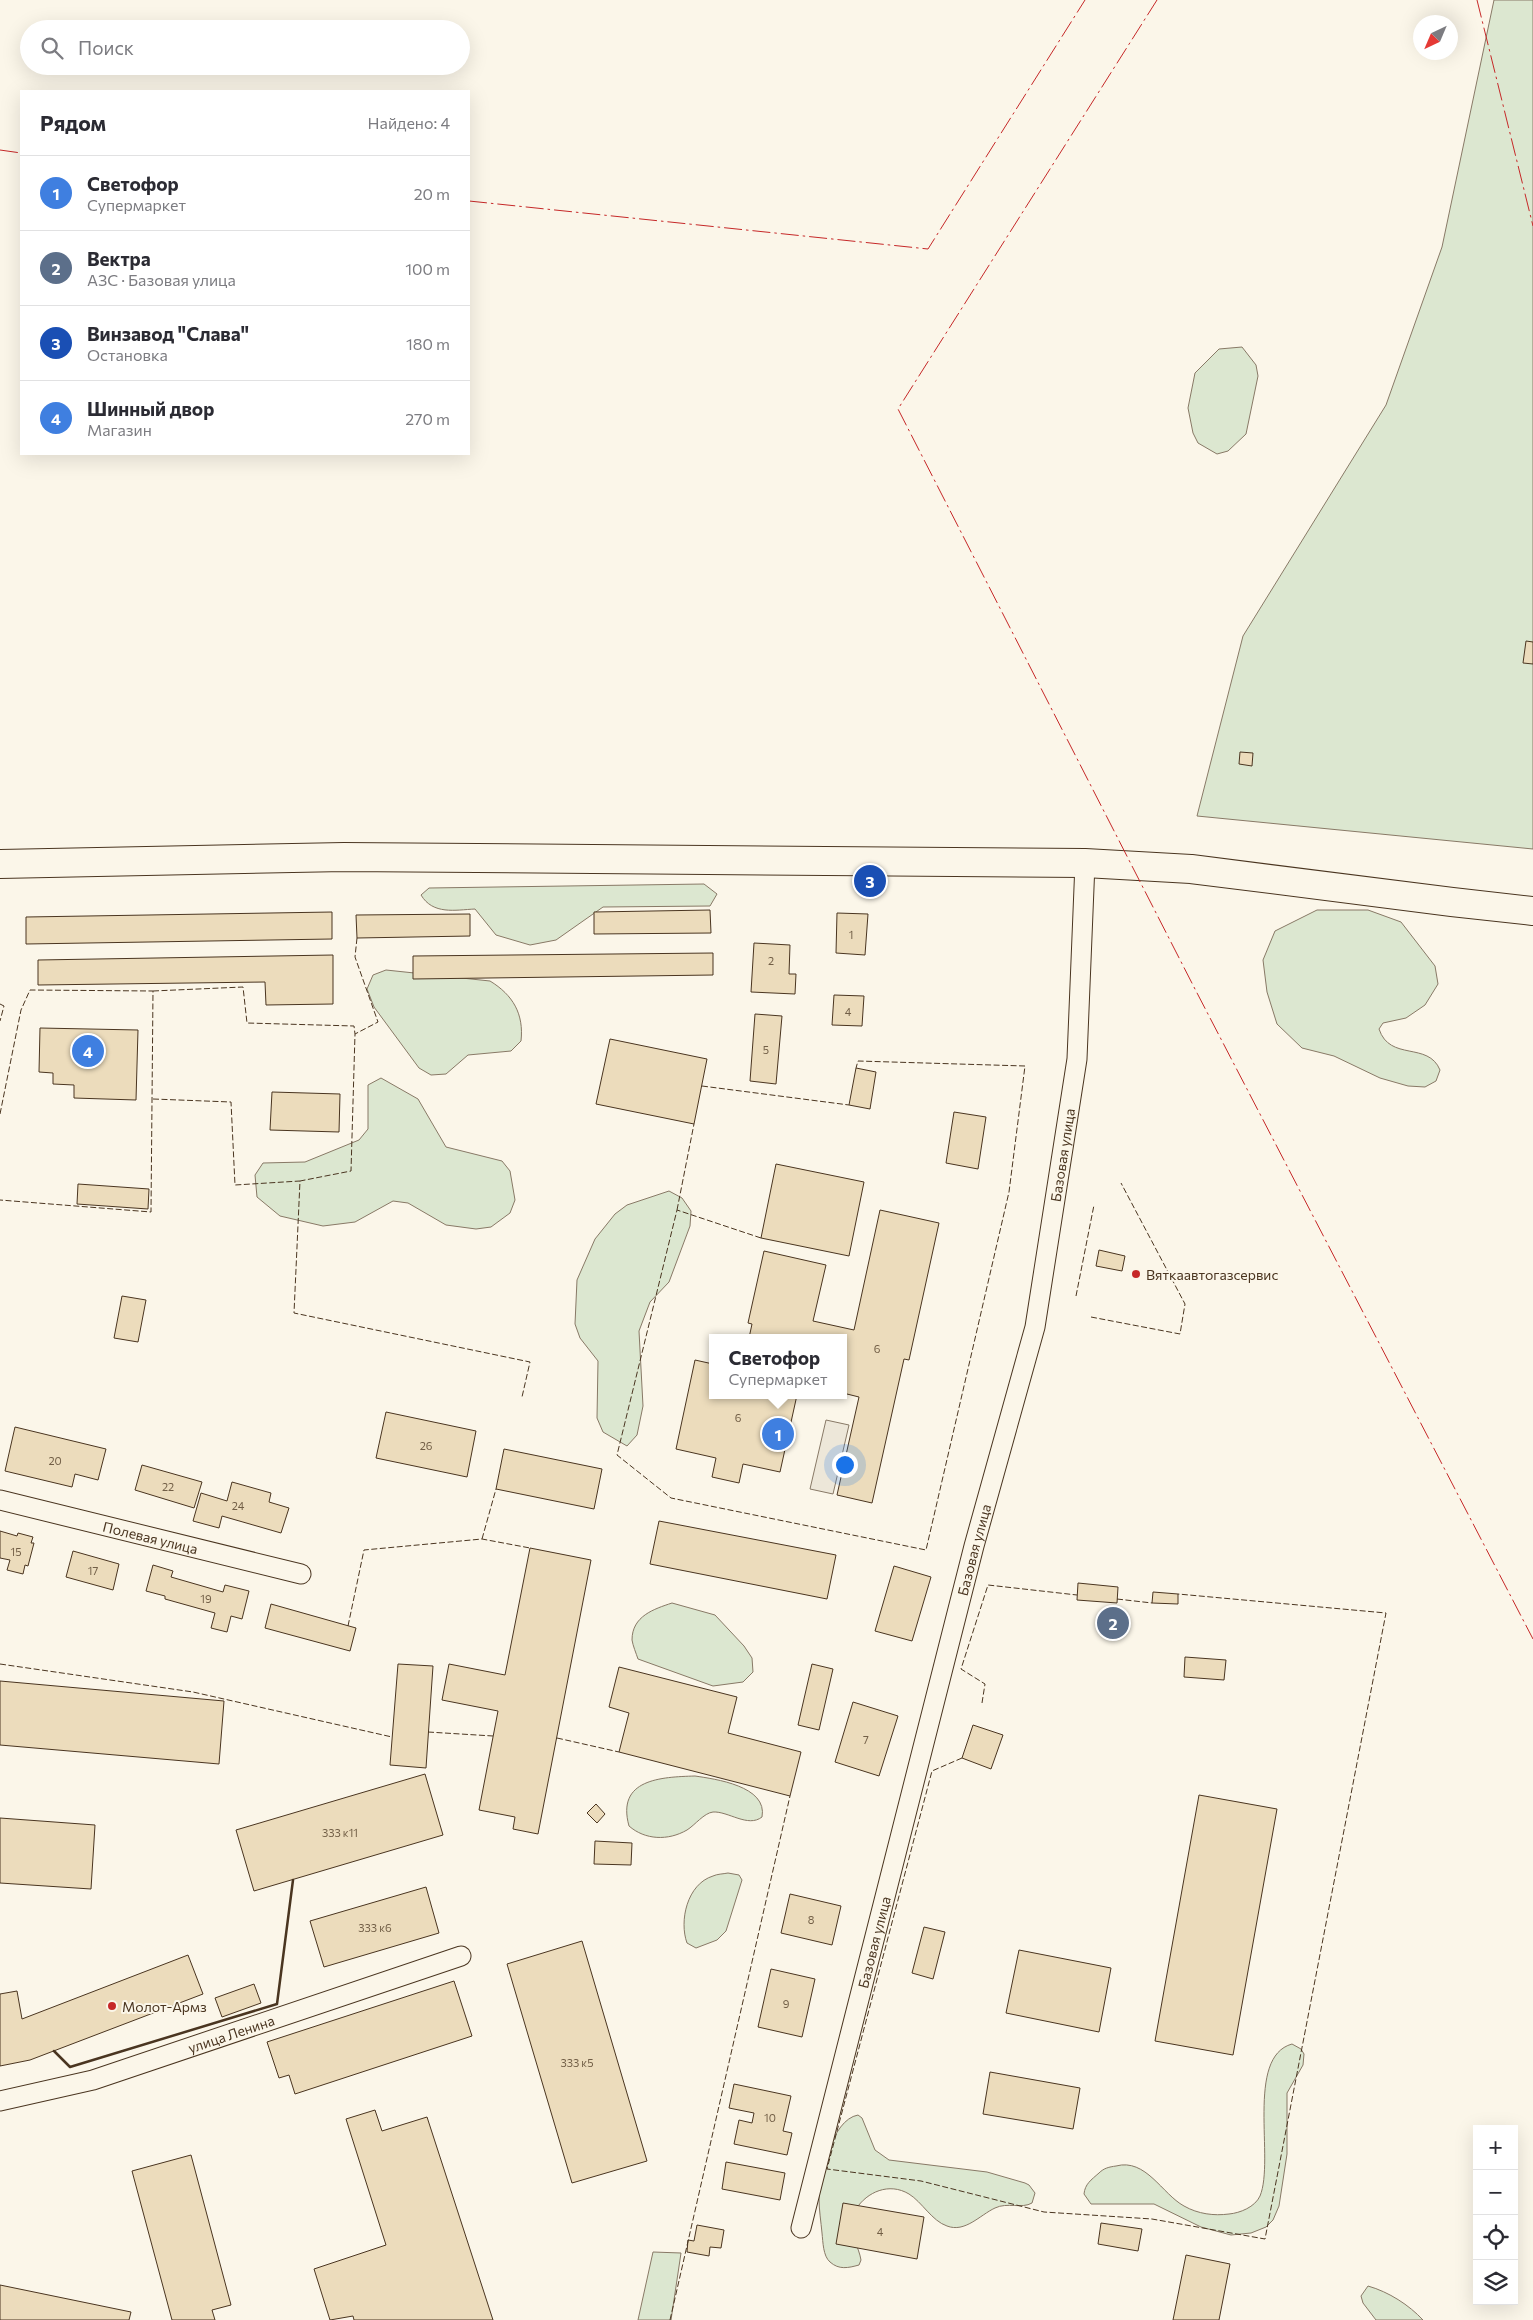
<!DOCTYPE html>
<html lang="ru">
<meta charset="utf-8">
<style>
:root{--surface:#fff;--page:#f7f7f7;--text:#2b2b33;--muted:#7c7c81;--line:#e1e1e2;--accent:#2563eb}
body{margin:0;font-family:Commissioner,sans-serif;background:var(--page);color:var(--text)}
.controls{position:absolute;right:15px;bottom:15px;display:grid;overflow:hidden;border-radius:0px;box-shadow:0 5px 20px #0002}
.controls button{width:45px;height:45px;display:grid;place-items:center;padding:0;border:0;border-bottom:1px solid var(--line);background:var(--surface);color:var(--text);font:25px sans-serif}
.compass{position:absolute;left:1413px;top:15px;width:45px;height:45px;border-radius:50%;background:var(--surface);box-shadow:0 5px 20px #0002;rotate:224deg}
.you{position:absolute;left:844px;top:1464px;width:18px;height:18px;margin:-12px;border:4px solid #fff;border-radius:50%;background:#1a73e8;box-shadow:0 0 0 8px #1a73e833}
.badge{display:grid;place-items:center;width:32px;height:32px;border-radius:50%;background:var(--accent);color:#fff;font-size:16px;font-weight:700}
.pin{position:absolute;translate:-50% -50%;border:2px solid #fff;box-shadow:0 1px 5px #0006}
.popup{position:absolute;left:709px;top:1334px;width:138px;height:65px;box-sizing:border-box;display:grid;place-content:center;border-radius:0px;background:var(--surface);filter:drop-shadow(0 1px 4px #0005);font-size:16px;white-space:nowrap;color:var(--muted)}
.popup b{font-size:19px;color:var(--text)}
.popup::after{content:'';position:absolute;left:50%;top:100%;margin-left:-10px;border:10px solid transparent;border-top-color:var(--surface)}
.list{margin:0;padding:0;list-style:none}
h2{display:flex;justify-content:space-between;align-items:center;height:65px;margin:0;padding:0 20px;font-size:21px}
h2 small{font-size:16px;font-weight:400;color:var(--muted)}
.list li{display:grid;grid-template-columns:32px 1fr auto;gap:15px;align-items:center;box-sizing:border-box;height:75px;padding:0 20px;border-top:1px solid var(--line)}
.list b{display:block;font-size:19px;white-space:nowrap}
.list p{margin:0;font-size:16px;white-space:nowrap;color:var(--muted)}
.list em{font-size:16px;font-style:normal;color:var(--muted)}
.icon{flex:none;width:28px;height:28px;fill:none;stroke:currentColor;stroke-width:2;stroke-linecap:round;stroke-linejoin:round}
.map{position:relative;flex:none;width:1533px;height:2320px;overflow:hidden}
.search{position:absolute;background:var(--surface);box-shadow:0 5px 20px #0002;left:20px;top:20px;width:450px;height:55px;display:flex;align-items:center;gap:12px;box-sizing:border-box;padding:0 18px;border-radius:28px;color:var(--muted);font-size:19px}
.panel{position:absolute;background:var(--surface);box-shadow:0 5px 20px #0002;left:20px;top:90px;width:450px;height:365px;border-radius:0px}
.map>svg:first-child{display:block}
</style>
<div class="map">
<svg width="1533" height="2320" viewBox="0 0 1533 2320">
<rect width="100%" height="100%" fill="#fbf6e9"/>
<g fill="#dce7d0" stroke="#887966">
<polygon points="1494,0 1533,0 1533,849 1197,816 1243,636 1386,405 1442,247"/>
<polygon points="1242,347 1256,365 1258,376 1246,434 1228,451 1217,454 1198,443 1193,433 1188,408 1195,373 1219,349"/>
<path d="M704,884l13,10 -7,12 -107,1 -47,33 -26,5 -34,-10 -21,-26c-20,1 -42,6 -54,-14l8,-7z"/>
<path d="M1317,910h51l33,12 34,44 3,18 -13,21 -19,13 -23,5 -4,6c11,33 49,12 61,41l-4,11 -11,6 -17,-1 -28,-8 -46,-22 -32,-8 -25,-24 -10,-32 -4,-32 12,-29z"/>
<path d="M386,970l104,11c23,14 34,33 31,60l-10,10 -43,4 -22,19 -15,1 -12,-7 -45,-61 -7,-18 6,-14z"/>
<polygon points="381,1078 418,1099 446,1147 502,1161 510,1171 515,1200 510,1213 491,1227 476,1229 446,1225 408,1203 393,1201 355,1222 323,1226 280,1216 257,1197 255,1175 263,1163 305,1162 359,1140 368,1129 368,1085"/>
<polygon points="669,1191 682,1198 691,1211 690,1226 669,1282 650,1302 639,1331 643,1406 637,1435 627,1446 603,1432 597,1418 598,1361 580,1338 575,1324 577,1280 595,1239 615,1214 627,1205"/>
<path d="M672,1603l43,12 29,31 8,12 1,14 -10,10 -30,4 -75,-27c-2,-6 -5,-13 -6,-19 0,-24 22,-31 40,-37z"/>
<path d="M695,1776c20,3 73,10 67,41 -14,11 -34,-6 -49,-5 -9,1 -18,13 -26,18 -19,11 -42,10 -58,-4 -13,-47 32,-49 66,-50z"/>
<path d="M728,1873l11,2 3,5 -16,51 -9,9 -21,8 -9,-5c-8,-22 0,-59 26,-67 4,-2 10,-2 15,-3z"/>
<path d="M1292,2044l9,5 3,5 -1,11 -16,28v61l-8,52 -6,14 -7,7 -15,6 -20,2 -30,-8 -47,-23h-63l-7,-10c1,-10 7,-14 15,-21 5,-5 10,-6 17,-7 30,-8 46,28 68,40 14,8 30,10 45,8 11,-1 26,-7 31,-18 15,-36 -15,-139 32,-152z"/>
<path d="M858,2115l4,3 13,32 14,10 98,12 38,11 4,2 6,8 -3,10c-10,6 -25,-1 -37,5 -15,7 -30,25 -48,18 -15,-5 -25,-24 -38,-32 -20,-12 -42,-2 -53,15 -2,3 -5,7 -5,10 -2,14 8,28 10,41l-2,5c-11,3 -20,5 -29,-3 -7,-6 -7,-20 -8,-29 -1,-11 -3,-23 -3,-35 1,-22 12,-78 39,-83z"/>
<polygon points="653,2252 681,2253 671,2320 638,2320"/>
<path d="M1368,2286c21,6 41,19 55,34h-47l-13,-17 -2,-7z"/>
</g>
<polygon fill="#ede7d9" stroke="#887966" points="826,1420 849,1425 833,1494 810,1489"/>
<g fill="#ecdcbc" stroke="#4a3520">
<polygon points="1526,641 1533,642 1533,664 1523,663"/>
<polygon points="1240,752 1253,753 1252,766 1239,764"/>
<polygon points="710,910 711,933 594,934 594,912"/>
<polygon points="332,912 332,939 26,944 26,917"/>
<polygon points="837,913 868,914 865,955 836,953"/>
<polygon points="470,914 470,936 357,938 356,915"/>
<polygon points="754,943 790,945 789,974 796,974 795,994 751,992"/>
<polygon points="713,953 713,975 413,979 413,956"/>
<polygon points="333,955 333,1004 266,1005 265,982 38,985 38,960"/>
<polygon points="834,995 864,996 862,1026 832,1025"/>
<polygon points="755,1014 782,1016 776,1084 750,1081"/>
<polygon points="40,1028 138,1030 136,1100 74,1098 74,1085 53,1084 53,1073 39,1072"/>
<polygon points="610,1039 707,1059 694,1124 596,1104"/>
<polygon points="856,1068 876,1072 870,1109 849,1105"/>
<polygon points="272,1092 340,1094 339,1132 270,1130"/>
<polygon points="954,1112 986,1117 978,1169 946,1163"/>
<polygon points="776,1164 864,1182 849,1256 761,1238"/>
<polygon points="78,1184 149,1189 148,1209 77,1204"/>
<polygon points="880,1210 939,1223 909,1360 904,1359 872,1503 837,1495 859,1397 843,1393 843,1338 749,1338 752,1324 748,1323 764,1251 826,1265 813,1321 854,1330"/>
<polygon points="1099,1250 1125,1256 1122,1271 1096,1266"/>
<polygon points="122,1296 146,1300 138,1342 114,1338"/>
<polygon points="695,1360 713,1364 713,1395 797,1395 780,1472 743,1464 739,1483 712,1477 716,1458 676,1449"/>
<polygon points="386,1412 476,1431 467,1477 376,1458"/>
<polygon points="15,1427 106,1449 98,1480 75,1474 72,1487 5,1471"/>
<polygon points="504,1449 602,1469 594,1509 496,1489"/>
<polygon points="142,1465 202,1482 194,1508 135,1490"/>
<polygon points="232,1482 271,1493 269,1502 289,1508 281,1533 222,1516 219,1528 193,1521 201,1493 227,1501"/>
<polygon points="659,1521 836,1555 827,1599 650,1564"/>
<polygon points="0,1531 17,1536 18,1533 33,1537 31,1543 34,1543 28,1566 25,1565 23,1574 7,1570 10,1560 0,1558"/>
<polygon points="530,1548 591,1560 538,1834 513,1829 515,1817 479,1810 498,1711 442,1700 449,1664 505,1675"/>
<polygon points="73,1551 119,1564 113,1590 66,1577"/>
<polygon points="153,1565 173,1571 171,1577 223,1592 225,1585 249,1591 242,1619 231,1616 227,1632 211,1628 215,1613 165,1599 165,1596 146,1591"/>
<polygon points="894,1566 931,1577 912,1641 875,1631"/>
<polygon points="1078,1583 1118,1587 1117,1603 1077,1600"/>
<polygon points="1153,1592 1178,1594 1178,1604 1152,1603"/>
<polygon points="271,1604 356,1628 350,1651 265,1628"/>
<polygon points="1185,1657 1226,1660 1224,1680 1184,1677"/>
<polygon points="398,1664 433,1666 426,1768 390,1765"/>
<polygon points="812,1664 833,1669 819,1730 798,1725"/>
<polygon points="619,1667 737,1697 728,1733 801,1752 790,1796 619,1752 629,1713 609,1707"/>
<polygon points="0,1681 224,1701 219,1764 0,1745"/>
<polygon points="853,1702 898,1716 879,1776 835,1762"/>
<polygon points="973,1725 1003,1735 991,1769 962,1758"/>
<polygon points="425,1774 443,1835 254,1891 236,1830"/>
<polygon points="1199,1795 1277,1809 1233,2055 1155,2041"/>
<polygon points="596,1804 605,1814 597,1823 587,1813"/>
<polygon points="0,1818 95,1825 91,1889 0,1883"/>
<polygon points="595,1841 632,1843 631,1865 594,1864"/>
<polygon points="426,1887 439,1933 324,1967 310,1921"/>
<polygon points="790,1894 841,1906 832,1945 781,1933"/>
<polygon points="924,1927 945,1932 933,1979 912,1973"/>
<polygon points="582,1941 647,2161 572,2183 507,1964"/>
<polygon points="1019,1950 1111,1968 1099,2032 1006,2013"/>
<polygon points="188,1955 203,1994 30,2060 0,2066 0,1994 17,1991 22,2019"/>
<polygon points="771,1969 815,1979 802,2037 758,2027"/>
<polygon points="454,1981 472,2036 295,2094 289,2075 279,2078 267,2042"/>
<polygon points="254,1984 261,2003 222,2017 215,1998"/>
<polygon points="990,2072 1080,2088 1073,2129 983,2114"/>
<polygon points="734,2084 791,2096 783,2131 792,2133 787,2155 734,2144 739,2120 752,2123 754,2113 729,2108"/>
<polygon points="375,2110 382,2131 427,2117 493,2320 354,2320 353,2316 330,2320 314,2269 386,2245 346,2119"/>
<polygon points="191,2155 231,2305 212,2310 215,2320 172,2320 132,2171"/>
<polygon points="726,2162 785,2173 780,2200 722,2189"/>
<polygon points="843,2203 924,2217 917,2259 836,2244"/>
<polygon points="1101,2223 1142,2229 1138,2251 1098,2244"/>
<polygon points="697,2225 724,2230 721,2248 710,2247 709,2256 687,2252 688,2240 694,2241"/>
<polygon points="1186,2255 1230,2264 1219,2320 1173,2320"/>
<polygon points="0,2285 131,2312 129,2320 0,2320"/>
</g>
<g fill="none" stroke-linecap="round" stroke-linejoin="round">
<g stroke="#4a3520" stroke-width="21">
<g id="street">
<path id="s1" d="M0,1500l301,74"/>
<path id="s2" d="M0,2101l93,-21 368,-124"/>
<path id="s3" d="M801,2228l173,-682 61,-219 42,-268 8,-196"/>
</g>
</g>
<g stroke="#4a3520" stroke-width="30">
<polyline id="secondary" points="0,864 344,857 1085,863 1191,869 1452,902 1533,911"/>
</g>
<use href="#street" stroke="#fbf6e9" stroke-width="19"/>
<use href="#secondary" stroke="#fbf6e9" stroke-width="28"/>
<g stroke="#4a3520" stroke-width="1" stroke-dasharray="6 2.5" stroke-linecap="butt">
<polyline points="357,938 355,957 378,1022 355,1034 351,1171 300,1181 294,1313 530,1362 522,1397"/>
<polyline points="153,991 243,987 247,1023 354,1026 355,1034"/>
<polyline points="0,1004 4,1006 0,1021"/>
<polyline points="702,1086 849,1105"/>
<polyline points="153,1099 231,1102 235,1185 300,1181"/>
<polyline points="0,1114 21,1010 30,990 153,991 151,1212 0,1200"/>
<polyline points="677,1210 694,1124"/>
<polyline points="761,1238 677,1210 617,1455 671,1498 926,1550 1009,1192 1025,1066 858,1061 856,1068"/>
<polyline points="1076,1296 1094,1205"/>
<polyline points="1091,1317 1180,1334 1185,1304 1121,1183"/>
<polyline points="482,1539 496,1489"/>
<polyline points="1117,1599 1152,1603"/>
<polyline points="348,1626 364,1550 482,1539 530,1548"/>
<polyline points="0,1664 193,1692 392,1737"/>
<polyline points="982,1703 985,1684 961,1669 988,1585 1077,1595"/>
<polyline points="428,1732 493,1736"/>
<polyline points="557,1738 619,1752"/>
<polyline points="962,1758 932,1771 827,2169 921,2181 1044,2212 1152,2219 1265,2239 1386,1613 1178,1594"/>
<polyline points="670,2320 790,1796"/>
</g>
<polyline stroke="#4a3520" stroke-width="2.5" points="54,2051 70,2067 277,2004 293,1880"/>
<g stroke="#c62828" stroke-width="1" stroke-dasharray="18 4 2.5 4" stroke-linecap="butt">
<polyline points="1157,0 898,409 1196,991 1533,1639"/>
<polyline points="1477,0 1533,226"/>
<polyline points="0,150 21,153"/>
<polyline points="469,201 928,249 1085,0"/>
</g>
</g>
<g fill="#c62828" stroke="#fbf6e9" stroke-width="2">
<circle cx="1136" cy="1274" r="5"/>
<circle cx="112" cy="2006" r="5"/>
</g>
<g text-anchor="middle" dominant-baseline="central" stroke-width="4" stroke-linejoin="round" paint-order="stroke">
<g font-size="11" fill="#725f47">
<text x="851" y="934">1</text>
<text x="771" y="960">2</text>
<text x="848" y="1011">4</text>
<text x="766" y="1049">5</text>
<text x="877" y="1348">6</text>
<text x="738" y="1417">6</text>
<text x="426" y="1445">26</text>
<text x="55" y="1460">20</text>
<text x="168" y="1486">22</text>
<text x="238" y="1505">24</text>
<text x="16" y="1551">15</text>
<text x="93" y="1570">17</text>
<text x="206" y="1598">19</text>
<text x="866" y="1739">7</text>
<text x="340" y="1832">333 к11</text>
<text x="811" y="1919">8</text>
<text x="375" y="1927">333 к6</text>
<text x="786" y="2003">9</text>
<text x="577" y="2062">333 к5</text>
<text x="770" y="2117">10</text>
<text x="880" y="2231">4</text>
</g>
<g font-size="14" fill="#4a3520" stroke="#fbf6e9">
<text stroke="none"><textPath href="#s3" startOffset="1105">Базовая улица</textPath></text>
<text stroke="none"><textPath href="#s1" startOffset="155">Полевая улица</textPath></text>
<text stroke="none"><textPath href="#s3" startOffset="700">Базовая улица</textPath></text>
<text stroke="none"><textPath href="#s3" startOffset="295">Базовая улица</textPath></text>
<text stroke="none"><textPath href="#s2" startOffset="241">улица Ленина</textPath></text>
</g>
<g font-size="14" fill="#4a3520" stroke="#fbf6e9" text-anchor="start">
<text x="1146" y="1274">Вяткаавтогазсервис</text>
<text x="122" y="2006">Молот-Армз</text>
</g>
</g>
</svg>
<div class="controls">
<button>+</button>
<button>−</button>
<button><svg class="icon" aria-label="locate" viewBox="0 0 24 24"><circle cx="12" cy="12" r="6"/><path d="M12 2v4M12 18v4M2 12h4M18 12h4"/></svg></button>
<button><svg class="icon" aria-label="layers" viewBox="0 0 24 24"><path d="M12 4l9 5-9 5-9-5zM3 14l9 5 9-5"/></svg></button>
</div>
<svg class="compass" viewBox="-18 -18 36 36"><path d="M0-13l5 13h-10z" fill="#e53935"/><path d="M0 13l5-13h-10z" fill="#7c7c81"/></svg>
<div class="you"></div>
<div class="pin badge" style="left:778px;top:1434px;background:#3f7fe0">1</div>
<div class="popup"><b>Светофор</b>Супермаркет</div>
<div class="pin badge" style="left:1113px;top:1623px;background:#5c6f8a">2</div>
<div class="pin badge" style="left:870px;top:881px;background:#1a4fb4">3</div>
<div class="pin badge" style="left:88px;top:1051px;background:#3f7fe0">4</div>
<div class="search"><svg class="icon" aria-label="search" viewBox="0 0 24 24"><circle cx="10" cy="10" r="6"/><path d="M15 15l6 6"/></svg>Поиск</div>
<section class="panel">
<h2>Рядом<small>Найдено: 4</small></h2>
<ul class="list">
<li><span class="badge" style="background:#3f7fe0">1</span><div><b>Светофор</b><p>Супермаркет</p></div><em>20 m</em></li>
<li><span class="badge" style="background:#5c6f8a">2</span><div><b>Вектра</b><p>АЗС · Базовая улица</p></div><em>100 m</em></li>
<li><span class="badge" style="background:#1a4fb4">3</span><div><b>Винзавод &quot;Слава&quot;</b><p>Остановка</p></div><em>180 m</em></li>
<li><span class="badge" style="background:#3f7fe0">4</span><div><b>Шинный двор</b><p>Магазин</p></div><em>270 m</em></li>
</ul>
</section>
</div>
